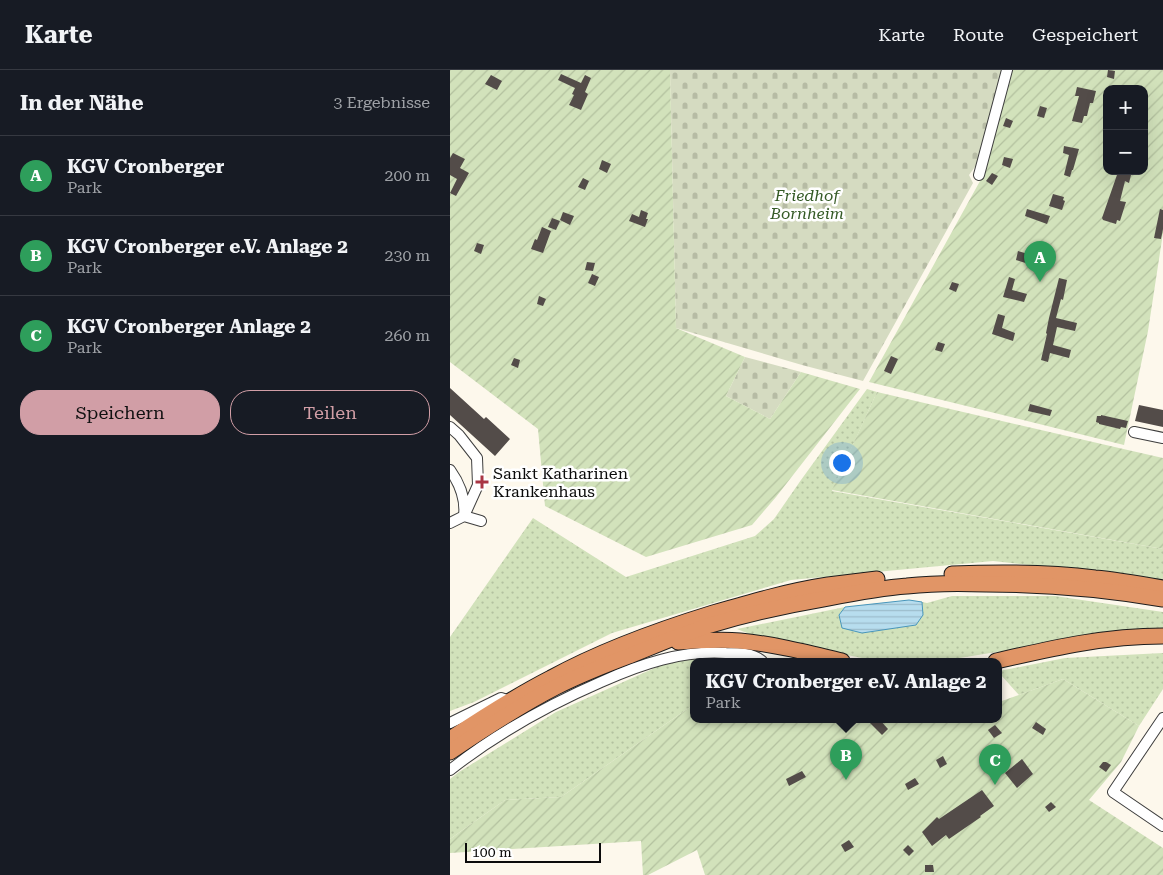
<!DOCTYPE html>
<html lang="de">
<meta charset="utf-8">
<style>
:root{--surface:#171b24;--page:#20242c;--text:#f1f3f6;--muted:#9ea1a6;--line:#363941;--accent:#d19ea6}
body{margin:0;font-family:"Roboto Serif",serif;background:var(--page);color:var(--text)}
.controls{position:absolute;right:15px;top:15px;display:grid;overflow:hidden;border-radius:10px;box-shadow:0 5px 20px #0002}
.controls button{width:45px;height:45px;display:grid;place-items:center;padding:0;border:0;border-bottom:1px solid var(--line);background:var(--surface);color:var(--text);font:25px sans-serif}
.scale{position:absolute;left:15px;bottom:12px;width:136px;box-sizing:border-box;padding-left:5px;border:2px solid #0b0b0b;border-top:0;font-size:14px;line-height:18px;white-space:nowrap;color:#0b0b0b;-webkit-text-stroke:4px #fff;paint-order:stroke}
.you{position:absolute;left:391px;top:392px;width:18px;height:18px;margin:-12px;border:4px solid #fff;border-radius:50%;background:#1a73e8;box-shadow:0 0 0 8px #1a73e833}
.badge{display:grid;place-items:center;width:32px;height:32px;border-radius:50%;background:var(--accent);color:#fff;font-size:16px;font-weight:700}
.pin{position:absolute;translate:-50% -41px;filter:drop-shadow(0 1px 2px #0008)}
.pin::after{content:'';position:absolute;top:26px;width:18px;height:15px;background:inherit;clip-path:polygon(0 0,100% 0,50% 100%)}
.popup{position:absolute;left:240px;top:588px;width:312px;height:65px;box-sizing:border-box;display:grid;place-content:center;border-radius:10px;background:var(--surface);filter:drop-shadow(0 1px 4px #0005);font-size:16px;white-space:nowrap;color:var(--muted)}
.popup b{font-size:19px;color:var(--text)}
.popup::after{content:'';position:absolute;left:50%;top:100%;margin-left:-10px;border:10px solid transparent;border-top-color:var(--surface)}
.list{margin:0;padding:0;list-style:none}
h2{display:flex;justify-content:space-between;align-items:center;height:65px;margin:0;padding:0 20px;font-size:21px}
h2 small{font-size:16px;font-weight:400;color:var(--muted)}
.list li{display:grid;grid-template-columns:32px 1fr auto;gap:15px;align-items:center;box-sizing:border-box;height:80px;padding:0 20px;border-top:1px solid var(--line)}
.list b{display:block;font-size:19px;white-space:nowrap}
.list p{margin:0;font-size:16px;white-space:nowrap;color:var(--muted)}
.list em{font-size:16px;font-style:normal;color:var(--muted)}
.actions{display:flex;gap:10px;padding:15px 20px}
.actions a{flex:1;padding:11px 0;border:1px solid var(--accent);border-radius:20px;text-align:center;font-size:18px;color:var(--accent)}
.actions .main{background:var(--accent);color:#111}
.map{position:relative;flex:none;width:713px;height:805px;overflow:hidden}
header{display:flex;align-items:center;gap:30px;box-sizing:border-box;height:70px;padding:0 25px;background:var(--surface);border-bottom:1px solid var(--line)}
header strong{font-size:24px}
nav{display:flex;gap:28px;margin-inline-start:auto;font-size:18px}
main{display:flex}
aside{flex:1;background:var(--surface)}
.map>svg:first-child{display:block}
</style>
<header>
<strong>Karte</strong>
<nav><a>Karte</a><a>Route</a><a>Gespeichert</a></nav>
</header>
<main>
<aside>
<h2>In der Nähe<small>3 Ergebnisse</small></h2>
<ul class="list">
<li><span class="badge" style="background:#2e9e5b">A</span><div><b>KGV Cronberger</b><p>Park</p></div><em>200 m</em></li>
<li><span class="badge" style="background:#2e9e5b">B</span><div><b>KGV Cronberger e.V. Anlage 2</b><p>Park</p></div><em>230 m</em></li>
<li><span class="badge" style="background:#2e9e5b">C</span><div><b>KGV Cronberger Anlage 2</b><p>Park</p></div><em>260 m</em></li>
</ul>
<div class="actions"><a class="main">Speichern</a><a>Teilen</a></div>
</aside>
<div class="map">
<svg width="713" height="805" viewBox="0 0 713 805">
<defs>
<pattern id="grass-dots" width="8" height="8" patternUnits="userSpaceOnUse" patternTransform="scale(1.25)"><rect width="8" height="8" fill="#d2e2bb"/><path d="M2 2h.1M6 6h.1" fill="none" stroke="#b3c19f" stroke-width="1.8" stroke-linecap="round"/></pattern>
<pattern id="cemetery-stones" width="16" height="16" patternUnits="userSpaceOnUse" patternTransform="scale(1.25)"><rect width="16" height="16" fill="#d5dbc1"/><path d="M2 7V4a2 2 0 0 1 4 0v3zM10 15v-3a2 2 0 0 1 4 0v3z" fill="#b6bba4"/></pattern>
<pattern id="garden-furrows" width="10" height="10" patternUnits="userSpaceOnUse" patternTransform="scale(1.25)"><rect width="10" height="10" fill="#d2e2bb"/><path d="M-1 1l2-2M0 10L10 0M9 11l2-2" fill="none" stroke="#b3c19f"/></pattern>
<pattern id="water-rules" width="6" height="5" patternUnits="userSpaceOnUse" patternTransform="scale(1.25)"><rect width="6" height="5" fill="#b7ddee"/><path d="M0 2.5h6" fill="none" stroke="#9cbccb"/></pattern>
</defs>
<rect width="100%" height="100%" fill="#fdf8ec"/>
<g fill="url(#grass-dots)">
<polygon points="417,319 427,322 382,421 713,479 713,510 543,491 341,510 162,563 24,632 0,641 0,567 83,448 176,507 305,466 324,449 351,410"/>
<polygon points="502,526 605,526 713,542 713,562 651,565 491,591 427,591 307,567 287,559 395,537 389,545 473,545 472,532 477,533"/>
<polygon points="713,583 713,619 689,656 613,609 569,625 551,605 549,605 549,601 615,588"/>
<polygon points="262,586 274,591 244,591 243,635 111,727 55,730 0,769 0,709 9,702 106,642 218,592"/>
</g>
<g fill="url(#cemetery-stones)">
<polygon points="220,0 552,0 527,94 519,105 523,113 413,311 352,295 226,258"/>
<polygon points="295,287 351,302 320,349 276,326"/>
</g>
<g fill="url(#garden-furrows)" fill-rule="evenodd">
<polygon points="0,0 220,0 226,258 295,287 276,326 320,349 351,302 410,319 326,427 302,455 196,487 95,436 88,359 0,292"/>
<path d="M561,0h152v163l-15,98 -24,114 -255,-63 111,-201zM657,19h37v82h-37z"/>
<polygon points="427,322 669,378 713,388 713,479 382,420"/>
<polygon points="613,609 689,656 671,692 639,730 713,778 713,805 255,805 247,780 198,805 193,805 191,771 0,783 0,769 55,730 111,727 243,635 244,649 548,649 549,632"/>
</g>
<polygon fill="url(#water-rules)" stroke="#4896bb" points="459,530 472,532 473,545 466,555 412,563 392,558 389,545 395,537"/>
<g fill="#534c49">
<polygon points="658,0 665,1 664,9 657,7"/>
<polygon points="111,4 131,13 135,5 141,8 135,22 138,24 131,40 119,35 124,25 122,24 125,18 108,10"/>
<polygon points="41,5 52,11 47,20 35,14"/>
<polygon points="627,17 646,21 643,33 640,33 637,46 634,46 632,53 622,51 629,26 625,26"/>
<polygon points="590,36 597,38 594,48 587,46"/>
<polygon points="556,48 563,51 560,58 553,56"/>
<polygon points="614,76 629,79 623,100 622,100 620,107 614,105 619,85 613,83"/>
<polygon points="3,83 15,89 10,98 19,103 6,126 0,123 7,109 0,105 0,88"/>
<polygon points="554,87 563,89 560,98 552,95"/>
<polygon points="152,90 161,94 157,103 149,99"/>
<polygon points="668,102 681,105 679,113 675,111 670,131 676,132 670,151 667,150 666,154 653,150 652,148"/>
<polygon points="542,103 548,106 542,115 536,111"/>
<polygon points="133,108 139,111 135,120 128,117"/>
<polygon points="603,124 614,127 613,130 615,131 612,140 599,136"/>
<polygon points="577,139 600,146 597,154 575,146"/>
<polygon points="710,139 713,140 713,159 711,169 704,168"/>
<polygon points="191,140 198,143 196,149 198,149 195,157 179,151 182,144 189,147"/>
<polygon points="113,142 124,146 120,155 110,150"/>
<polygon points="102,148 110,151 106,160 98,157"/>
<polygon points="92,157 101,161 93,183 81,179 85,169 87,170"/>
<polygon points="27,173 34,175 31,184 24,181"/>
<polygon points="568,181 588,187 585,196 566,190"/>
<polygon points="137,192 145,193 143,201 135,200"/>
<polygon points="142,204 149,207 145,216 138,213"/>
<polygon points="559,207 565,209 562,220 577,224 574,232 553,227"/>
<polygon points="609,208 617,210 613,230 611,229 606,248 627,253 625,261 607,257 603,275 621,280 619,288 600,283 598,292 591,290 597,264 596,263 599,248"/>
<polygon points="502,212 509,214 506,222 499,219"/>
<polygon points="89,226 96,229 93,236 87,234"/>
<polygon points="548,244 555,246 552,258 565,263 563,271 542,264"/>
<polygon points="488,272 495,274 492,282 485,280"/>
<polygon points="441,286 448,289 441,304 434,301"/>
<polygon points="64,288 70,290 68,298 61,295"/>
<polygon points="0,318 34,349 36,347 60,369 45,386 0,345"/>
<polygon points="580,334 602,340 600,346 578,341"/>
<polygon points="689,335 713,340 713,357 685,351"/>
<polygon points="651,345 678,351 676,358 671,357 670,359 649,354 649,353 646,352 647,346 651,346"/>
<polygon points="400,649 411,649 400,658 396,652"/>
<polygon points="423,649 429,649 438,659 432,665 419,652"/>
<polygon points="586,652 596,659 593,665 582,658"/>
<polygon points="545,655 552,663 544,668 538,660"/>
<polygon points="493,686 497,694 490,698 486,690"/>
<polygon points="572,689 583,704 567,718 555,703"/>
<polygon points="653,692 656,692 661,695 656,702 649,697"/>
<polygon points="352,701 356,707 339,716 336,709"/>
<polygon points="465,708 469,714 458,720 455,714"/>
<polygon points="532,720 544,736 530,746 531,747 499,769 496,765 482,776 472,762 487,747 489,749"/>
<polygon points="601,732 606,737 599,742 595,737"/>
<polygon points="399,770 404,777 395,782 391,775"/>
<polygon points="458,775 464,781 459,786 453,780"/>
<polygon points="475,795 483,795 484,802 475,802"/>
</g>
<g fill="none" stroke-linecap="round" stroke-linejoin="round">
<g stroke="#3e3e3e" stroke-width="12">
<g id="minor">
<polyline points="529,105 557,0"/>
<path d="M0,357l9,8 18,23 1,27 -14,31c2,-17 -4,-32 -14,-46"/>
<polyline points="684,362 713,368"/>
<polyline points="0,453 14,446 31,451"/>
<polyline points="713,648 663,722 713,756"/>
<polyline points="0,653 51,628 57,630"/>
<path d="M0,700c46,-36 98,-65 151,-88 40,-18 81,-32 125,-29 12,0 27,0 36,8"/>
</g>
</g>
<g stroke="#1c1c1c" stroke-width="17">
<g id="highway">
<path d="M502,504c48,-2 96,-2 143,4 22,2 45,6 68,10"/>
<path d="M228,572c20,-1 41,-3 62,-1 34,3 69,12 102,20"/>
<path d="M546,591c57,-13 108,-25 167,-25"/>
<path d="M0,669c33,-22 66,-43 101,-61 51,-28 107,-48 162,-65 38,-11 76,-22 115,-28 16,-2 33,-4 49,-6"/>
<path d="M0,682c34,-23 69,-46 106,-65 24,-12 49,-22 73,-31 26,-11 52,-21 78,-30 40,-12 80,-21 121,-28 26,-5 52,-10 79,-12 26,-3 53,-3 79,-2 60,0 118,5 177,15"/>
</g>
</g>
<use href="#minor" stroke="#fff" stroke-width="10"/>
<use href="#highway" stroke="#e19566" stroke-width="15"/>
</g>
<path fill="#a93644" stroke="#fff" stroke-width="2" d="M29.5 404.5h5v5h5v5h-5v5h-5v-5h-5v-5h5z"/>
<g text-anchor="middle" dominant-baseline="central" stroke-width="5" stroke-linejoin="round" paint-order="stroke">
<g font-size="16" font-style="italic" fill="#345a25" stroke="#fff">
<text x="357" y="125">Friedhof<tspan x="357" dy="18">Bornheim</tspan></text>
</g>
<g font-size="16" fill="#0b0b0b" stroke="#fff" text-anchor="start">
<text x="43" y="403">Sankt Katharinen<tspan x="43" dy="18">Krankenhaus</tspan></text>
</g>
</g>
</svg>
<div class="controls">
<button>+</button>
<button>−</button>
</div>
<div class="scale">100 m</div>
<div class="you"></div>
<div class="pin badge" style="left:590px;top:212px;background:#2e9e5b">A</div>
<div class="pin badge" style="left:396px;top:710px;background:#2e9e5b">B</div>
<div class="popup"><b>KGV Cronberger e.V. Anlage 2</b>Park</div>
<div class="pin badge" style="left:545px;top:715px;background:#2e9e5b">C</div>
</div>
</main>
